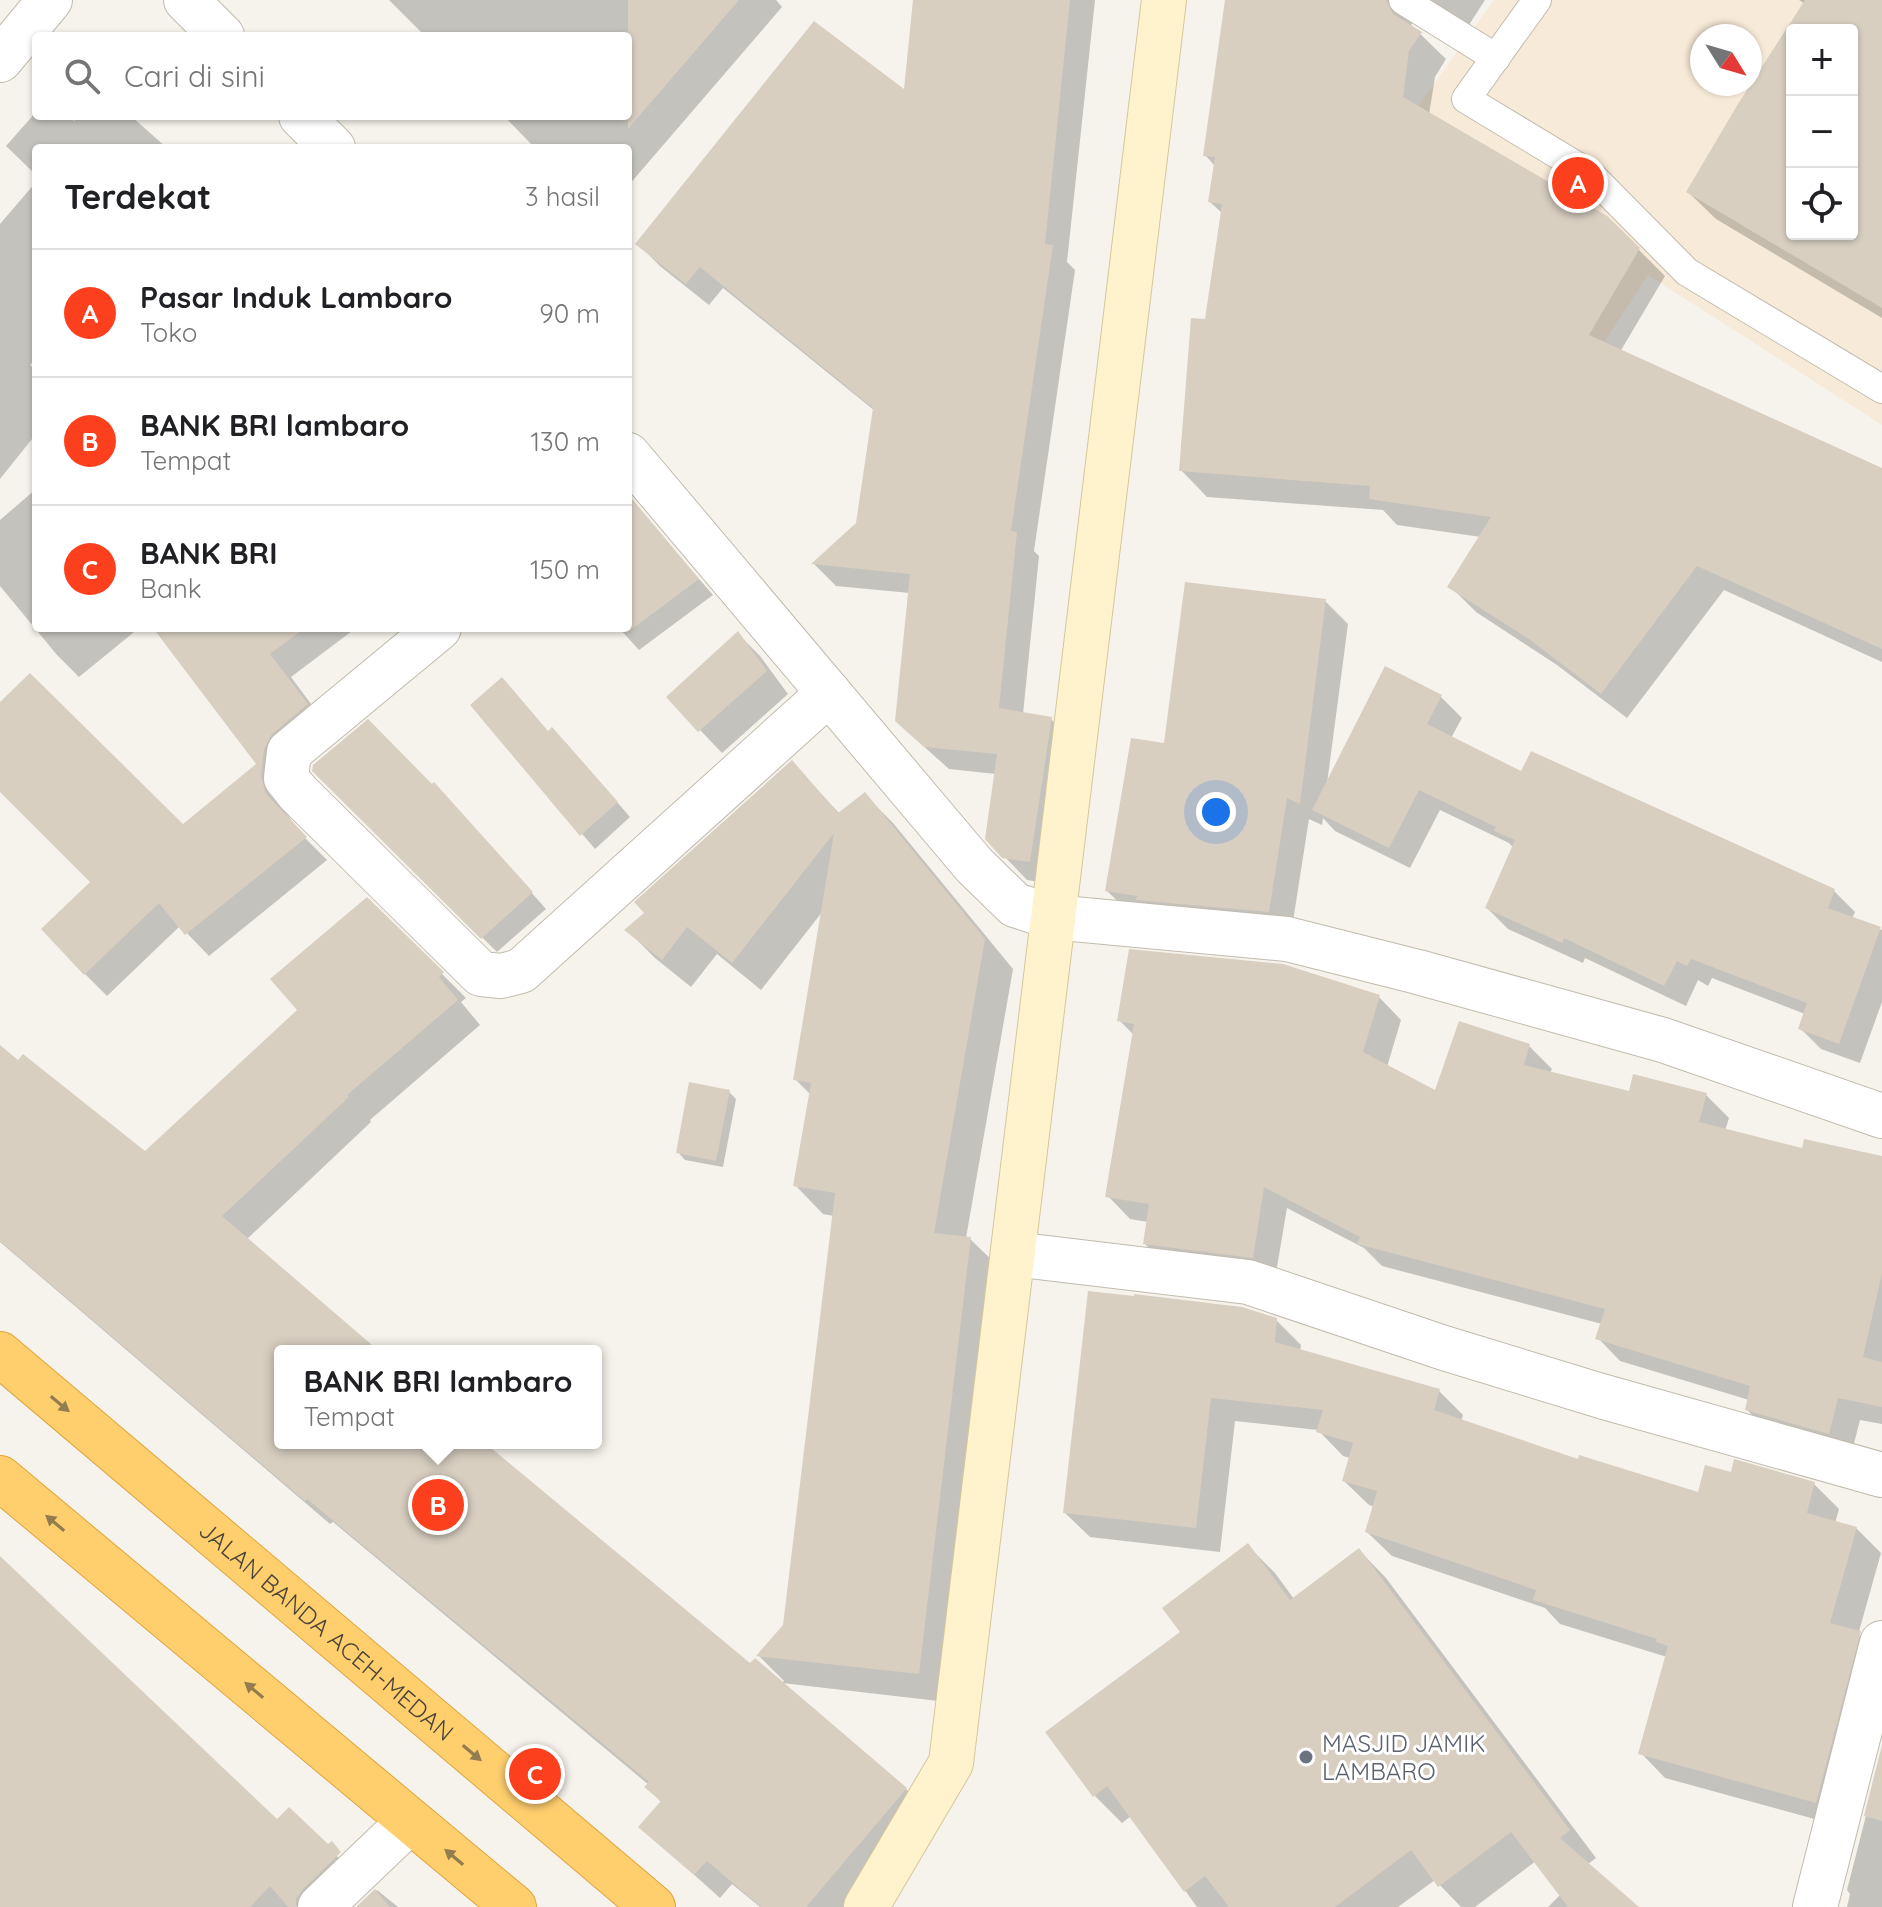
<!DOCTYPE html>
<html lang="id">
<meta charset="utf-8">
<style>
:root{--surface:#fff;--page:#f6f6f6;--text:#202124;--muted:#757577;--line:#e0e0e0;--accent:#fc3f1d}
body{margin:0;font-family:Quicksand,sans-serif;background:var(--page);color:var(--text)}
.controls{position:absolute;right:24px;top:24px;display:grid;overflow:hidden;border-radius:8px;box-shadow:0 2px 6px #0004}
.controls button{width:72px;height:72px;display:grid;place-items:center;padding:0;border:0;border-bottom:2px solid var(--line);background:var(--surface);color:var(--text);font:40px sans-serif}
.compass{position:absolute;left:1690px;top:24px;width:72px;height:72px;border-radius:50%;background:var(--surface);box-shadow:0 2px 6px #0004;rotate:127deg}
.you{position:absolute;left:1216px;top:812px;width:28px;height:28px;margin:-20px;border:6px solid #fff;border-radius:50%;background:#1a73e8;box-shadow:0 0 0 12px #1a73e833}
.badge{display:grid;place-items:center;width:52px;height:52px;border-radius:50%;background:var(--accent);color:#fff;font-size:26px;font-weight:700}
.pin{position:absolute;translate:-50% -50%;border:4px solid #fff;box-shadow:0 2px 8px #0006}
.popup{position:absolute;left:274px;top:1345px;width:328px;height:104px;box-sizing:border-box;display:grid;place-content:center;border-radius:8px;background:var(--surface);filter:drop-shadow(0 2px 6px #0005);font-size:26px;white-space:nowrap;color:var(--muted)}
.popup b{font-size:30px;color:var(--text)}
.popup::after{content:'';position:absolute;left:50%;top:100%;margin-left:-16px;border:16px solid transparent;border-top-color:var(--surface)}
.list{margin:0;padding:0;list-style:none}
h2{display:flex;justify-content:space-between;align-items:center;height:104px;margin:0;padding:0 32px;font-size:34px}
h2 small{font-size:26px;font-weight:400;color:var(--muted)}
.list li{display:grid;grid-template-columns:52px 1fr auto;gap:24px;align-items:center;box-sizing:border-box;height:128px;padding:0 32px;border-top:2px solid var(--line)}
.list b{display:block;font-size:30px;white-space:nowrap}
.list p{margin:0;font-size:26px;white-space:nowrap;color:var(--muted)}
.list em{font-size:26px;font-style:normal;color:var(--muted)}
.icon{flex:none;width:44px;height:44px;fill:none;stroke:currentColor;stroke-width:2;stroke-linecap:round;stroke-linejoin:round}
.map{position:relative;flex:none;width:1882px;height:1907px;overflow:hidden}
.search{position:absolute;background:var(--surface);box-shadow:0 2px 6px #0004;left:32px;top:32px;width:600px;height:88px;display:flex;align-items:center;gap:20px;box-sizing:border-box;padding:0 28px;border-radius:8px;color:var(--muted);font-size:30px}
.panel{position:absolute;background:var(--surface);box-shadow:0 2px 6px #0004;left:32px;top:144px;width:600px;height:488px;border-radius:8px}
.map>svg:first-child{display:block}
</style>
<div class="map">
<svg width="1882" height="1907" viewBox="0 0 1882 1907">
<rect width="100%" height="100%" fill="#f6f3ec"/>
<path fill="#f7ead8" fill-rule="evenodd" d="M1494,0h388v425l-234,-150 -44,67 -266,-123zM1792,30h60v204h-60zM1702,36h48v48h-48z"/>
<g fill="#0003" fill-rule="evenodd">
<polygon points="389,0 776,0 782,7 628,186 628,148 535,148 504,116 628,116 628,36 425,36"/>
<polygon points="915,0 1095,0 1067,262 1075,270 1034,551 1039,556 1023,714 1051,719 1074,742 1052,884 1027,880 1004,856 996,774 949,769 920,743 910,593 836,586 814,564 858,524 875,411 723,288 709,305 661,267 638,244 905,93"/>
<polygon points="1227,0 1485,0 1467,28 1420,11 1411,25 1446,59 1435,77 1429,115 1606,217 1665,276 1620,352 1882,470 1882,662 1724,590 1627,718 1557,665 1476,612 1450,586 1481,537 1397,525 1383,510 1207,497 1181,470 1223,214 1210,202 1215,166 1205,155"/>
<path d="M1799,0h83v318l-166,-99 -28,-27 117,-188zM1792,30h60v204h-60z"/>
<polygon points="36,112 36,116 68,116 74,121 78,116 131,116 167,148 36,148 36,175 6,146"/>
<polygon points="36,182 36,358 30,365 36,370 36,434 0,479 0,224"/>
<polygon points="36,489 36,628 139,628 79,677 57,655 0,586 0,520"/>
<polygon points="643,515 713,595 639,650 619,628 628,628 628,526"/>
<polygon points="1325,601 1348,624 1327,784 1386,669 1441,697 1462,718 1451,738 1522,774 1834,891 1855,912 1852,918 1882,930 1882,1002 1860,1063 1821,1049 1800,1028 1805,1014 1712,978 1708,986 1698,980 1686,1006 1585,958 1583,963 1508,929 1487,908 1514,848 1509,843 1440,810 1410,868 1335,831 1323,818 1322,825 1309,819 1291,934 1130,913 1107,891 1166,746"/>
<polygon points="155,628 356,628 291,677 328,727 283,808 300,833 327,860 209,956 180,926 107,996 85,974 93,882 0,789 0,705 183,827 259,765"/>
<polygon points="738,634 760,656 788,694 722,753 700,730"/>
<polygon points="472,705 549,733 566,743 630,817 595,849"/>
<polygon points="792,763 840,814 864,794 893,823 1013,969 966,1238 970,1239 999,1267 947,1702 782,1683 906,1789 930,1814 851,1907 760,1907 732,1884 720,1898 641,1827 662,1803 647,1787 649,1785 333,1522 330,1524 0,1242 0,1048 146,1154 300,1011 367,899 466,998 461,1002 480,1025 370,1120 371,1122 246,1240 376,1351 280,1351 280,1443 481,1443 750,1666 782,1683 784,1681 759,1656 785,1626 834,1216 823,1214 795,1185 811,1095 795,1079 823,911 761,990 717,954 691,987 655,958 627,930 646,913"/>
<polygon points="318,775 432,786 449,800 546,909 497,952"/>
<polygon points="1379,997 1401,1020 1387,1067 1437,1092 1529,1046 1552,1069 1550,1073 1631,1094 1706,1095 1729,1118 1725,1131 1804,1151 1882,1158 1882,1424 1860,1420 1851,1455 1770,1433 1747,1410 1749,1400 1620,1361 1598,1338 1602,1324 1382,1266 1364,1248 1287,1208 1275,1279 1167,1266 1145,1244 1148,1222 1130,1219 1108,1196 1134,1035 1120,1021"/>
<polygon points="729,1092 736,1099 723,1167 685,1160 678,1152"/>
<polygon points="1276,1320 1301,1345 1300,1351 1439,1391 1463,1415 1461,1421 1580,1461 1699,1495 1733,1475 1814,1484 1839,1509 1835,1523 1856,1528 1881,1553 1858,1635 1879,1656 1840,1826 1665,1778 1641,1753 1667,1657 1560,1624 1545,1608 1392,1556 1367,1532 1375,1507 1369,1505 1344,1481 1350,1458 1343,1456 1318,1430 1235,1421 1220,1552 1090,1537 1065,1513"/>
<polygon points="1248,1546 1275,1573 1294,1599 1359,1550 1386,1578 1596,1858 1588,1864 1636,1907 1548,1907 1561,1894 1536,1861 1475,1907 1461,1907 1435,1880 1398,1907 1197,1907 1131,1816 1122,1823 1095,1796 1183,1632"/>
<polygon points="0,1559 277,1822 289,1810 348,1867 296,1907 0,1907"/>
<polygon points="1882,1753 1882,1907 1847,1907 1850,1894 1847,1890"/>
<polygon points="377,1890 398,1907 359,1907"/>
</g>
<g fill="#d8cfc1" fill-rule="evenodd">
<polygon points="628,0 739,0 628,129"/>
<polygon points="913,0 1070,0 1045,244 1053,245 1011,531 1017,532 999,708 1052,717 1030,862 1002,858 985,839 997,754 924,747 895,721 910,574 811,564 856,523 873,408 700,267 686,284 635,244 814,21 904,89"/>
<polygon points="1225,0 1386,0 1393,14 1422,32 1409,51 1403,97 1607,216 1640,248 1589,335 1882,468 1882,649 1697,566 1601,694 1529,639 1447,587 1491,517 1369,499 1370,486 1179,471 1191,318 1205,319 1222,204 1208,202 1215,157 1203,156"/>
<path d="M1805,0h77v308l-196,-116 52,-88zM1792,30h60v204h-60z"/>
<polygon points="628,494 699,579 628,632"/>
<polygon points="1185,582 1326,599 1300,804 1287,798 1269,912 1136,900 1137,896 1105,891 1131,738 1164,743"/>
<polygon points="153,628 305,628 270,654 308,704 272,734 264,749 261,776 266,794 307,837 185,935 159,903 84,975 41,929 90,882 0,792 0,702 30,673 183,824 256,764"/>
<polygon points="738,631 767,671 698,732 666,697"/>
<polygon points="1385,666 1442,695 1427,724 1521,771 1531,751 1835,889 1828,908 1881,927 1839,1044 1798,1029 1807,1003 1691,959 1687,966 1677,961 1664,986 1564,938 1562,943 1485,908 1515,840 1494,831 1496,827 1419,790 1389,848 1312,810"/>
<polygon points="502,677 548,731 552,727 618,802 580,836 470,705"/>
<polygon points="368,719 432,784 434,782 533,892 481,939 312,771 313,765"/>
<polygon points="792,760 838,813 865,792 985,939 934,1233 971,1237 919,1674 756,1656 783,1625 835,1193 793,1186 811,1083 793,1080 834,833 732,963 687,927 662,960 624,930 644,913 634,902"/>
<polygon points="367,897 444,972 439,977 458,1000 347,1095 349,1097 222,1216 379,1351 280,1351 280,1443 485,1443 750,1663 755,1658 907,1788 806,1907 761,1907 707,1861 694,1875 638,1827 661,1801 644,1787 649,1782 307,1499 305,1501 0,1241 0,1045 18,1060 23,1054 145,1151 297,1010 270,979"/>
<polygon points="1129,949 1283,964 1380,995 1363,1052 1435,1090 1459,1021 1530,1044 1524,1065 1629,1091 1633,1074 1707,1093 1699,1122 1802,1148 1804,1139 1882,1156 1882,1273 1863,1357 1882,1362 1882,1407 1838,1398 1829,1434 1745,1410 1750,1386 1595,1339 1605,1309 1357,1244 1360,1237 1264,1187 1253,1258 1143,1244 1149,1204 1105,1197 1134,1024 1117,1021"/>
<polygon points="689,1082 730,1090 716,1161 676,1153"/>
<polygon points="1088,1291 1134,1296 1134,1294 1242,1307 1277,1318 1275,1342 1440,1389 1434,1410 1578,1459 1579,1455 1698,1492 1705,1465 1731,1472 1734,1459 1815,1482 1807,1513 1857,1527 1830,1623 1861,1631 1816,1803 1638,1754 1668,1646 1656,1642 1657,1639 1533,1600 1536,1590 1365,1532 1377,1491 1342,1481 1353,1443 1316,1432 1323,1410 1211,1398 1196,1528 1063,1513"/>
<polygon points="1248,1543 1290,1600 1359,1548 1570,1830 1560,1838 1639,1907 1568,1907 1511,1832 1438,1887 1411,1850 1335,1907 1229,1907 1205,1876 1184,1892 1107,1786 1093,1797 1045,1732 1180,1632 1162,1608"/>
<polygon points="0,1556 277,1819 289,1807 328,1844 332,1841 341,1852 303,1889 296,1899 296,1907 288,1907 270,1886 250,1907 0,1907"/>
<polygon points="1882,1745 1882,1821 1864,1816"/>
<polygon points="375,1889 390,1907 356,1907"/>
</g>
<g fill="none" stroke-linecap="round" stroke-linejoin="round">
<g stroke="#c2bbae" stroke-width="30">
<g id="lane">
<polyline points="1403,0 1496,58"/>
<polyline points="1537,0 1466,99 1590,174 1687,272 1882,389"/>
</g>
</g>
<g stroke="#c2bbae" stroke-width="46">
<g id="street">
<polyline points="186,0 222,36"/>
<polyline points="0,60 50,0"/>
<polyline points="301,116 333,148"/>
<polyline points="628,455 974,865 1015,905 1052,917 1287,939 1418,972 1663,1040 1882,1116"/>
<polyline points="439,628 289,752 286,778 298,793 481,974 501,976 521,971 829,693"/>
<polyline points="1014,1254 1248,1282 1444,1348 1601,1396 1882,1475"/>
<polyline points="320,1907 410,1821"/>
<polyline points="1815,1907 1882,1643"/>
</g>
</g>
<g stroke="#d6c79b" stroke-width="46">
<polyline id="secondary" points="866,1907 951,1763 1164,0"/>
</g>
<g stroke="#e0a43c" stroke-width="46">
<g id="highway">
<path id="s1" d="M0,1354l653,553"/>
<polyline points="0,1478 514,1907"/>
</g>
</g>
<use href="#lane" stroke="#fff" stroke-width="28"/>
<use href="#street" stroke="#fff" stroke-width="44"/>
<use href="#secondary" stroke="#fff3cd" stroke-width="44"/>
<use href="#highway" stroke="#ffcf6e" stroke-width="44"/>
</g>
<defs><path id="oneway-solid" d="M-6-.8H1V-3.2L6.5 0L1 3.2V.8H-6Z" transform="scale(2)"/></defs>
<g fill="#937c4e">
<use href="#oneway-solid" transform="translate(60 1404) rotate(40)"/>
<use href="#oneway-solid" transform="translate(55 1523) rotate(-140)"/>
<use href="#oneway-solid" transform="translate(254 1690) rotate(-140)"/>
<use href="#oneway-solid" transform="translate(472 1753) rotate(40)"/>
<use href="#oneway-solid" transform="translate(454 1857) rotate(-140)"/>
</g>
<circle fill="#6b7280" stroke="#fff" stroke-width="3" cx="1306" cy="1757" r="8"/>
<g text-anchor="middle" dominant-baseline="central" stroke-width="6" stroke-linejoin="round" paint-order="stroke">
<g font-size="24" fill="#4b4439" stroke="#fff">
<text stroke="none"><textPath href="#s1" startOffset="428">JALAN BANDA ACEH-MEDAN</textPath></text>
</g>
<g font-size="24" fill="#5b616d" stroke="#fff" text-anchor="start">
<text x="1322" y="1743">MASJID JAMIK<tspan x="1322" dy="28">LAMBARO</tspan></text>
</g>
</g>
</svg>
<div class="controls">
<button>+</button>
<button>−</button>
<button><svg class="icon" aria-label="locate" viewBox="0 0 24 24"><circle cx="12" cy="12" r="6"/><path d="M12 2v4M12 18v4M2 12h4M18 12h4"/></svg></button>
</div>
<svg class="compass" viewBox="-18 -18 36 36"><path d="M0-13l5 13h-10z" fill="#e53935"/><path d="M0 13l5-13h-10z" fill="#757577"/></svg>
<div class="you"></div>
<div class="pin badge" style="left:1578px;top:183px">A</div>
<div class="pin badge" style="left:438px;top:1505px">B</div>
<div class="popup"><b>BANK BRI lambaro</b>Tempat</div>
<div class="pin badge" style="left:535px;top:1774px">C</div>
<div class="search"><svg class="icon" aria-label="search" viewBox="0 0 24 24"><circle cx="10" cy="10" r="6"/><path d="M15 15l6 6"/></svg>Cari di sini</div>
<section class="panel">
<h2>Terdekat<small>3 hasil</small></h2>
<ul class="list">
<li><span class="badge">A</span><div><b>Pasar Induk Lambaro</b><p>Toko</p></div><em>90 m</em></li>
<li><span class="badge">B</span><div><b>BANK BRI lambaro</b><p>Tempat</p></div><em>130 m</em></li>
<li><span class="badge">C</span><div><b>BANK BRI</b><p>Bank</p></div><em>150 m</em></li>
</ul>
</section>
</div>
